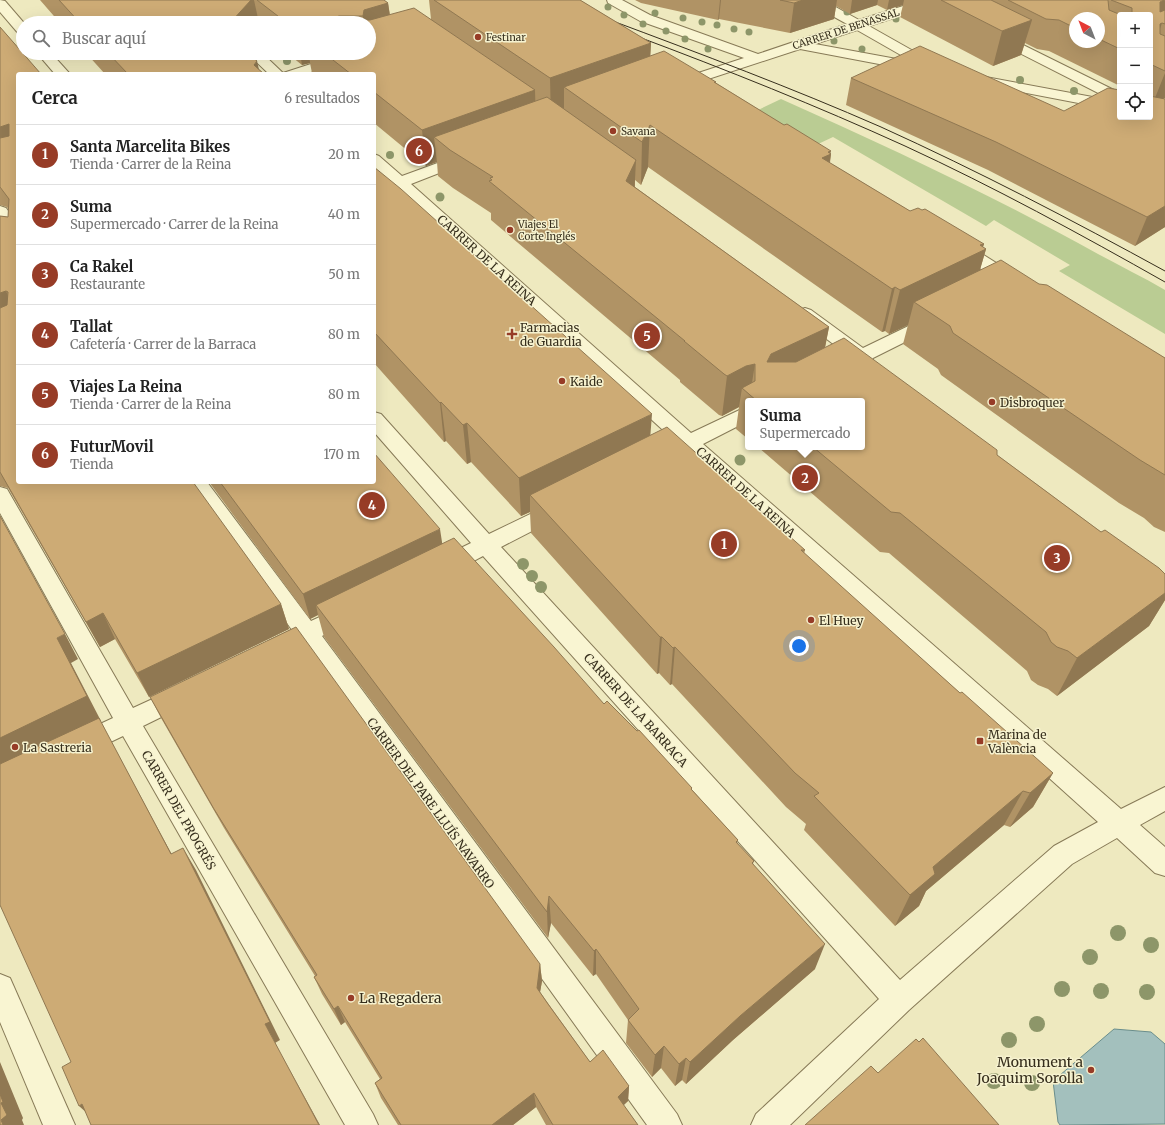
<!DOCTYPE html>
<html lang="es">
<meta charset="utf-8">
<style>
:root{--surface:#fff;--page:#f6f6f6;--text:#222;--muted:#767676;--line:#e0e0e0;--accent:#973c27}
body{margin:0;font-family:Merriweather,serif;background:var(--page);color:var(--text)}
.controls{position:absolute;right:12px;top:12px;display:grid;overflow:hidden;border-radius:4px;box-shadow:0 4px 16px #0002}
.controls button{width:36px;height:36px;display:grid;place-items:center;padding:0;border:0;border-bottom:1px solid var(--line);background:var(--surface);color:var(--text);font:20px sans-serif}
.compass{position:absolute;left:1069px;top:12px;width:36px;height:36px;border-radius:50%;background:var(--surface);box-shadow:0 4px 16px #0002;rotate:318deg}
.you{position:absolute;left:799px;top:646px;width:14px;height:14px;margin:-10px;border:3px solid #fff;border-radius:50%;background:#1a73e8;box-shadow:0 0 0 6px #1a73e833}
.badge{display:grid;place-items:center;width:26px;height:26px;border-radius:50%;background:var(--accent);color:#fff;font-size:13px;font-weight:700}
.pin{position:absolute;translate:-50% -50%;border:2px solid #fff;box-shadow:0 1px 4px #0006}
.popup{position:absolute;left:745px;top:398px;width:120px;height:52px;box-sizing:border-box;display:grid;place-content:center;border-radius:4px;background:var(--surface);filter:drop-shadow(0 1px 3px #0005);font-size:13px;white-space:nowrap;color:var(--muted)}
.popup b{font-size:15px;color:var(--text)}
.popup::after{content:'';position:absolute;left:50%;top:100%;margin-left:-8px;border:8px solid transparent;border-top-color:var(--surface)}
.list{margin:0;padding:0;list-style:none}
h2{display:flex;justify-content:space-between;align-items:center;height:52px;margin:0;padding:0 16px;font-size:17px}
h2 small{font-size:13px;font-weight:400;color:var(--muted)}
.list li{display:grid;grid-template-columns:26px 1fr auto;gap:12px;align-items:center;box-sizing:border-box;height:60px;padding:0 16px;border-top:1px solid var(--line)}
.list b{display:block;font-size:15px;white-space:nowrap}
.list p{margin:0;font-size:13px;white-space:nowrap;color:var(--muted)}
.list em{font-size:13px;font-style:normal;color:var(--muted)}
.icon{flex:none;width:22px;height:22px;fill:none;stroke:currentColor;stroke-width:2;stroke-linecap:round;stroke-linejoin:round}
.map{position:relative;flex:none;width:1165px;height:1125px;overflow:hidden}
.search{position:absolute;background:var(--surface);box-shadow:0 4px 16px #0002;left:16px;top:16px;width:360px;height:44px;display:flex;align-items:center;gap:10px;box-sizing:border-box;padding:0 14px;border-radius:22px;color:var(--muted);font-size:15px}
.panel{position:absolute;background:var(--surface);box-shadow:0 4px 16px #0002;left:16px;top:72px;width:360px;height:412px;border-radius:4px}
.map>svg:first-child{display:block}
</style>
<div class="map">
<svg width="1165" height="1125" viewBox="0 0 1165 1125">
<rect width="100%" height="100%" fill="#eee9bf"/>
<path fill="#bacc93" d="M781,99c108,48 214,98 317,155 22,12 45,23 67,36v44l-106,-63 11,-6 -76,-45 -8,6 -153,-89 -17,8 -58,-35z"/>
<polygon fill="#a3c0bd" stroke="#6a8e8c" points="1114,1029 1151,1032 1165,1044 1165,1124 1060,1125 1058,1122 1053,1081"/>
<g fill="none" stroke-linecap="round" stroke-linejoin="round">
<g stroke="#877a57" stroke-width="2">
<g id="minor">
<polygon points="0,0 5,1 24,23 23,34 18,33 0,12"/>
<path d="M607,0h15l28,15 108,39 89,-30 -38,-21 -1,-3h15l36,20 63,-20h19l-1,3 -71,23 62,35 2,3 -2,3h-8l-2,3 -5,1 -116,-22 -107,35 -17,3 -5,-1 -2,-3 2,-3 15,-3 58,-19 -104,-37 -32,-18zM857,30l56,32 -98,-18z"/>
<polygon points="997,32 1120,93 1120,111 970,82 968,79 970,76 975,75 1114,101 992,39 990,36 992,33"/>
<polygon points="37,53 51,53 70,74 55,74"/>
<polygon points="247,53 262,53 283,73 345,53 367,53 365,56 304,74 269,74"/>
<path d="M465,153l5,2 3,3 -3,3 -59,23 280,249 57,-27v15l-45,23 418,365 44,-22v24l-25,14 25,22v29l-10,-3 -38,-35 -45,26 -163,146 -119,115h-39l5,-11 123,-115 -396,-443c-14,7 -33,22 -49,17l-3,-6 3,-6 37,-18 -97,-111v-20l7,2 108,120 62,-30 7,-3 7,3 4,5 -4,5 -64,33 399,433 154,-134 44,-24 -411,-370 -9,3 -7,-2 -3,-5 3,-5 4,-2 -277,-252 -24,8v-10l15,-6 -15,-14v-13l5,2 23,20z"/>
<polygon points="0,206 6,208 18,225 18,242 12,241 0,223"/>
<polygon points="957,241 963,242 1020,278 1023,282 1020,286 1014,287 1008,286 951,250 949,246 951,242"/>
<polygon points="805,308 811,310 863,348 927,317 933,315 939,317 942,321 939,325 873,358 871,362 856,367 849,369 842,367 840,363 842,359 849,356 799,318 796,314 799,310"/>
<polygon points="186,482 207,482 311,621 348,604 356,607 359,613 356,619 322,636 677,1114 682,1125 647,1125 303,646 277,657 269,655 265,648 269,641 292,630"/>
<polygon points="0,487 7,489 133,708 183,685 192,688 195,695 192,702 143,726 373,1114 378,1125 345,1125 123,736 79,757 70,754 66,746 70,738 113,718 0,513"/>
<polygon points="0,974 10,978 75,1125 43,1125 0,1022"/>
</g>
</g>
<use href="#minor" fill="#f9f5d2" fill-rule="evenodd"/>
<g stroke="#362e1c" stroke-width="1">
<path d="M610,20c91,34 182,68 271,107 97,44 191,93 284,144"/>
<path d="M636,36c91,34 181,70 269,110 89,41 175,88 260,136"/>
</g>
</g>
<g fill="#8d9669">
<circle cx="608" cy="7" r="3.5"/>
<circle cx="847" cy="12" r="3.5"/>
<circle cx="655" cy="13" r="3.5"/>
<circle cx="624" cy="15" r="3.5"/>
<circle cx="683" cy="18" r="3.5"/>
<circle cx="896" cy="19" r="3.5"/>
<circle cx="702" cy="22" r="3.5"/>
<circle cx="643" cy="24" r="3.5"/>
<circle cx="717" cy="25" r="3.5"/>
<circle cx="734" cy="29" r="3.5"/>
<circle cx="666" cy="31" r="3.5"/>
<circle cx="749" cy="32" r="3.5"/>
<circle cx="685" cy="39" r="3.5"/>
<circle cx="834" cy="41" r="3.5"/>
<circle cx="708" cy="49" r="3.5"/>
<circle cx="862" cy="49" r="3.5"/>
<circle cx="287" cy="61" r="4"/>
<circle cx="1020" cy="80" r="4"/>
<circle cx="1074" cy="91" r="4"/>
<circle cx="390" cy="155" r="4"/>
<circle cx="440" cy="197" r="4.5"/>
<circle cx="740" cy="460" r="5.5"/>
<circle cx="523" cy="564" r="6"/>
<circle cx="532" cy="576" r="6"/>
<circle cx="541" cy="587" r="6"/>
<circle cx="1118" cy="933" r="8"/>
<circle cx="1151" cy="945" r="8"/>
<circle cx="1090" cy="957" r="8"/>
<circle cx="1062" cy="989" r="8"/>
<circle cx="1101" cy="991" r="8"/>
<circle cx="1147" cy="992" r="8"/>
<circle cx="1037" cy="1024" r="8"/>
<circle cx="1009" cy="1040" r="8"/>
<circle cx="994" cy="1081" r="8"/>
<circle cx="1032" cy="1083" r="8"/>
</g>
<g fill="#b09365" fill-rule="evenodd">
<polygon points="40,0 384,0 388,3 390,15 431,19 429,0 580,0 651,43 650,56 716,82 716,83 831,154 830,163 910,211 984,244 983,247 986,249 980,270 1039,284 1165,358 1165,532 1154,527 1144,518 1119,503 941,375 938,369 903,344 908,325 889,334 885,331 882,332 648,167 641,185 635,180 635,187 829,327 825,348 997,455 1101,532 1165,574 1165,600 1149,626 1057,696 1048,689 1038,685 1031,680 1027,671 952,607 889,553 880,552 758,447 862,447 862,401 748,401 748,439 736,429 739,407 722,416 719,415 680,382 680,380 491,220 491,213 453,188 438,176 437,162 426,166 374,123 374,74 313,74 312,73 310,63 302,65 287,53 369,53 369,23 60,23"/>
<path d="M635,0h530v98l-2,1h2v128l-30,19 -147,-76 -142,-65 5,-27 213,33 86,6v-102h-30v71l-71,-35 -12,-2 -12,-6 -4,12 -28,11 -93,-49 3,-12 -16,5 -10,-5 -27,9 -14,-8 -2,13 -44,14 -71,-14 -1,1 -77,-17zM1075,18h24v24h-24z"/>
<polygon points="0,27 31,63 18,482 281,604 289,629 149,697 115,639 100,647 8,488 0,486 0,216 8,217 8,209 7,207 0,205"/>
<polygon points="86,53 247,53 258,69 264,74 105,74"/>
<polygon points="374,167 650,436 805,550 804,554 960,693 1053,773 1033,807 1010,827 1004,825 926,891 919,906 895,926 804,830 806,824 786,807 672,684 670,685 659,673 657,674 531,533 530,512 521,516 471,462 467,464 446,441 444,442 374,363"/>
<polygon points="209,482 374,482 442,544 604,704 692,788 692,790 738,840 737,844 754,861 753,864 815,969 733,1040 686,1084 682,1080 675,1086 661,1068 652,1077 626,1043 628,1020 596,974 593,976 551,923 548,938 324,637 318,615 310,619"/>
<polygon points="150,697 540,964 542,981 540,992 590,1062 629,1086 628,1101 623,1105 638,1125 546,1125 536,1107 513,1125 398,1125 381,1098 375,1083 380,1079 345,1022 341,1025 322,994 314,977 315,976 224,828 161,718"/>
</g>
<g fill="#907852">
<polygon points="251,0 254,0 259,23 230,23"/>
<polygon points="720,0 721,0 719,19 718,20"/>
<polygon points="803,0 837,0 834,19 790,33 794,3"/>
<polygon points="852,0 878,0 877,5 850,14"/>
<polygon points="889,0 904,0 903,5 887,10"/>
<polygon points="1165,0 1165,24 1162,23 1151,54 1160,2"/>
<polygon points="388,3 393,38 363,23 363,16 364,10"/>
<polygon points="339,16 340,23 318,23"/>
<polygon points="1032,20 1021,55 993,66 1002,31"/>
<polygon points="651,43 649,83 564,87 564,115 551,119 550,78"/>
<polygon points="300,53 309,53 310,63 302,65"/>
<polygon points="257,61 260,74 254,65"/>
<polygon points="1165,73 1165,98 1153,103"/>
<polygon points="535,90 536,126 434,137 437,162 426,166 422,130"/>
<polygon points="9,124 18,147 0,155 0,127"/>
<polygon points="650,125 648,167 641,185 642,142"/>
<polygon points="831,151 830,155 831,154 824,197 822,158 828,152"/>
<polygon points="636,160 634,199 626,181"/>
<polygon points="1165,206 1165,227 1135,246 1147,217"/>
<polygon points="984,244 981,251 986,249 973,293 914,302 908,325 889,334 900,290 980,245"/>
<polygon points="895,287 885,331 882,332 892,289"/>
<polygon points="6,291 17,317 0,324 0,293"/>
<polygon points="829,327 821,367 767,362 771,354"/>
<polygon points="755,364 750,395 742,388 739,407 722,416 727,376 746,366"/>
<polygon points="441,402 446,441 444,442 440,403"/>
<polygon points="652,414 649,453 530,495 530,512 521,516 519,478"/>
<polygon points="467,423 471,462 467,464 463,425"/>
<polygon points="440,529 444,555 316,605 318,615 310,619 303,594"/>
<polygon points="1165,593 1165,600 1149,626 1057,696 1077,658"/>
<polygon points="281,604 289,629 149,697 137,673"/>
<polygon points="103,613 115,639 100,647 86,622"/>
<polygon points="65,634 78,659 71,663 101,721 100,721 184,877 0,770 0,738 57,638"/>
<polygon points="660,637 662,637 659,673 657,674"/>
<polygon points="675,647 672,684 670,685 673,648"/>
<polygon points="1053,773 1033,807 1010,827 1030,793"/>
<polygon points="1023,791 1004,825 926,891 919,906 895,926 910,895 933,867"/>
<polygon points="183,848 196,870 280,1040 275,1043 320,1125 319,1125 265,1024"/>
<polygon points="549,896 551,923 548,938 547,912"/>
<polygon points="825,944 815,969 733,1040 686,1084 690,1062 740,1016"/>
<polygon points="596,949 596,974 593,976 594,951"/>
<polygon points="540,964 542,981 538,1004 537,988"/>
<polygon points="338,1006 345,1022 341,1025 334,1009"/>
<polygon points="664,1046 661,1068 652,1077 655,1055"/>
<polygon points="686,1058 682,1080 675,1086 679,1064"/>
<polygon points="0,1062 23,1118 22,1120 24,1125 3,1125 1,1120 1,1103 0,1094"/>
<polygon points="629,1086 628,1101 617,1112 618,1097"/>
<polygon points="534,1093 536,1107 513,1125 492,1125"/>
<polygon points="82,1104 97,1122 79,1106"/>
</g>
<g fill="#cdab75" stroke="#907852">
<polygon points="59,0 251,0 230,23 80,23"/>
<polygon points="257,0 384,0 388,3 364,10 363,16 339,16 318,23 287,23"/>
<polygon points="434,0 580,0 651,43 550,78"/>
<polygon points="780,0 803,0 794,3"/>
<polygon points="941,0 991,0 1032,20 1002,31"/>
<polygon points="1008,0 1108,0 1109,10 1121,15 1120,15 1120,49 1099,39 1099,18 1075,18 1075,28 1059,20 1046,19"/>
<polygon points="1111,0 1164,0 1160,2 1160,12 1165,10 1165,24 1162,23 1160,24 1160,34 1165,36 1165,71 1150,64 1150,15 1132,15 1132,8"/>
<polygon points="414,8 535,90 422,130 374,92 374,74 351,74 324,53 369,53 369,23 361,23 363,20 370,20"/>
<polygon points="0,27 41,74 18,74 18,482 193,482 281,604 137,673 103,613 86,622 0,472 0,308 7,305 8,292 6,291 0,293 0,216 8,217 9,199 0,187 0,138 9,136 9,124 0,127"/>
<polygon points="920,46 1064,111 1108,88 1120,90 1120,117 1150,117 1150,96 1165,99 1165,206 1147,217 996,142 851,78"/>
<polygon points="664,51 716,82 714,82 784,125 787,124 831,151 828,152 831,154 822,158 910,211 918,208 922,210 925,209 984,244 980,245 986,249 900,290 895,287 892,289 650,125 642,142 564,87"/>
<polygon points="108,53 247,53 257,61 254,65 264,74 128,74"/>
<polygon points="547,97 636,160 626,181 829,327 771,354 767,362 796,362 844,338 997,450 997,455 1101,532 1105,530 1159,568 1165,574 1165,593 1077,658 1068,651 1057,647 1051,642 1046,632 900,513 891,512 813,447 862,447 862,401 757,401 742,388 755,381 755,364 746,366 727,376 724,374 684,341 685,341 489,181 492,180 490,178 493,177 450,150 434,137"/>
<polygon points="374,167 401,189 652,414 519,478 467,423 463,425 441,402 440,403 374,332"/>
<polygon points="1001,260 1039,284 1047,285 1165,358 1165,475 1140,460 953,333 950,326 914,302"/>
<polygon points="667,427 805,550 801,550 960,693 962,692 1053,773 1030,793 1023,791 933,867 935,874 910,895 814,796 819,793 795,773 675,647 673,648 662,637 660,637 530,495"/>
<polygon points="374,453 440,529 303,594 220,482 374,482"/>
<polygon points="0,516 65,634 57,638 87,696 0,738"/>
<polygon points="454,538 554,647 604,704 607,701 637,731 639,730 692,788 691,789 738,840 736,842 754,861 752,863 825,944 740,1016 690,1062 686,1058 679,1064 664,1046 655,1055 628,1020 639,1009 596,949 594,951 549,896 547,912 316,605"/>
<polygon points="296,627 540,964 537,988 548,1004 590,1062 603,1050 629,1086 618,1097 638,1125 553,1125 534,1093 492,1125 401,1125 375,1083 382,1078 338,1006 334,1009 314,977 317,975 214,809 150,697"/>
<polygon points="99,718 171,854 183,848 270,1022 265,1024 319,1125 91,1125 82,1104 79,1106 62,1067 71,1062 0,905 0,764"/>
<polygon points="923,1038 999,1125 805,1125 871,1066 878,1073 916,1039 919,1042"/>
<polygon points="0,1094 3,1102 1,1103 7,1115 1,1120 3,1125 0,1125"/>
</g>
<g fill="#973c27" stroke="#f6f2cf" stroke-width="1.5">
<circle cx="478" cy="37" r="4"/>
<circle cx="613" cy="131" r="4"/>
<circle cx="510" cy="230" r="4"/>
<path d="M510 328h4v4h4v4h-4v4h-4v-4h-4v-4h4z"/>
<circle cx="562" cy="381" r="4"/>
<circle cx="992" cy="402" r="4"/>
<circle cx="811" cy="620" r="4"/>
<rect x="976" y="737" width="8" height="8" rx="2"/>
<circle cx="15" cy="747" r="4"/>
<circle cx="351" cy="998" r="4"/>
<circle cx="1091" cy="1070" r="4"/>
</g>
<g text-anchor="middle" dominant-baseline="central" stroke-width="3" stroke-linejoin="round" paint-order="stroke">
<g font-size="10" fill="#362e1c" stroke="#f6f2cf">
<text transform="translate(846 29) rotate(-18)">CARRER DE BENASSAL</text>
</g>
<g font-size="10" fill="#362e1c" stroke="#f6f2cf" text-anchor="start">
<text x="486" y="37">Festinar</text>
<text x="621" y="131">Savana</text>
<text x="518" y="224">Viajes El<tspan x="518" dy="12">Corte Inglés</tspan></text>
</g>
<g font-size="12" fill="#362e1c" stroke="#f6f2cf">
<text transform="translate(487 260) rotate(42)">CARRER DE LA REINA</text>
<text transform="translate(746 492) rotate(42)">CARRER DE LA REINA</text>
<text transform="translate(636 710) rotate(48)">CARRER DE LA BARRACA</text>
<text transform="translate(431 803) rotate(54)">CARRER DEL PARE LLUÍS NAVARRO</text>
<text transform="translate(179 810) rotate(60)">CARRER DEL PROGRÉS</text>
</g>
<g font-size="12" fill="#362e1c" stroke="#f6f2cf" text-anchor="start">
<text x="520" y="327">Farmacias<tspan x="520" dy="14">de Guardia</tspan></text>
<text x="570" y="381">Kaide</text>
<text x="1000" y="402">Disbroquer</text>
<text x="819" y="620">El Huey</text>
<text x="988" y="734">Marina de<tspan x="988" dy="14">València</tspan></text>
<text x="23" y="747">La Sastreria</text>
</g>
<g font-size="14" fill="#362e1c" stroke="#f6f2cf" text-anchor="start">
<text x="359" y="998">La Regadera</text>
<text x="1083" y="1062" text-anchor="end">Monument a<tspan x="1083" dy="16">Joaquim Sorolla</tspan></text>
</g>
</g>
</svg>
<div class="controls">
<button>+</button>
<button>−</button>
<button><svg class="icon" aria-label="locate" viewBox="0 0 24 24"><circle cx="12" cy="12" r="6"/><path d="M12 2v4M12 18v4M2 12h4M18 12h4"/></svg></button>
</div>
<svg class="compass" viewBox="-18 -18 36 36"><path d="M0-13l5 13h-10z" fill="#e53935"/><path d="M0 13l5-13h-10z" fill="#767676"/></svg>
<div class="you"></div>
<div class="pin badge" style="left:724px;top:544px">1</div>
<div class="pin badge" style="left:805px;top:478px">2</div>
<div class="popup"><b>Suma</b>Supermercado</div>
<div class="pin badge" style="left:1057px;top:558px">3</div>
<div class="pin badge" style="left:372px;top:505px">4</div>
<div class="pin badge" style="left:647px;top:336px">5</div>
<div class="pin badge" style="left:419px;top:151px">6</div>
<div class="search"><svg class="icon" aria-label="search" viewBox="0 0 24 24"><circle cx="10" cy="10" r="6"/><path d="M15 15l6 6"/></svg>Buscar aquí</div>
<section class="panel">
<h2>Cerca<small>6 resultados</small></h2>
<ul class="list">
<li><span class="badge">1</span><div><b>Santa Marcelita Bikes</b><p>Tienda · Carrer de la Reina</p></div><em>20 m</em></li>
<li><span class="badge">2</span><div><b>Suma</b><p>Supermercado · Carrer de la Reina</p></div><em>40 m</em></li>
<li><span class="badge">3</span><div><b>Ca Rakel</b><p>Restaurante</p></div><em>50 m</em></li>
<li><span class="badge">4</span><div><b>Tallat</b><p>Cafetería · Carrer de la Barraca</p></div><em>80 m</em></li>
<li><span class="badge">5</span><div><b>Viajes La Reina</b><p>Tienda · Carrer de la Reina</p></div><em>80 m</em></li>
<li><span class="badge">6</span><div><b>FuturMovil</b><p>Tienda</p></div><em>170 m</em></li>
</ul>
</section>
</div>
